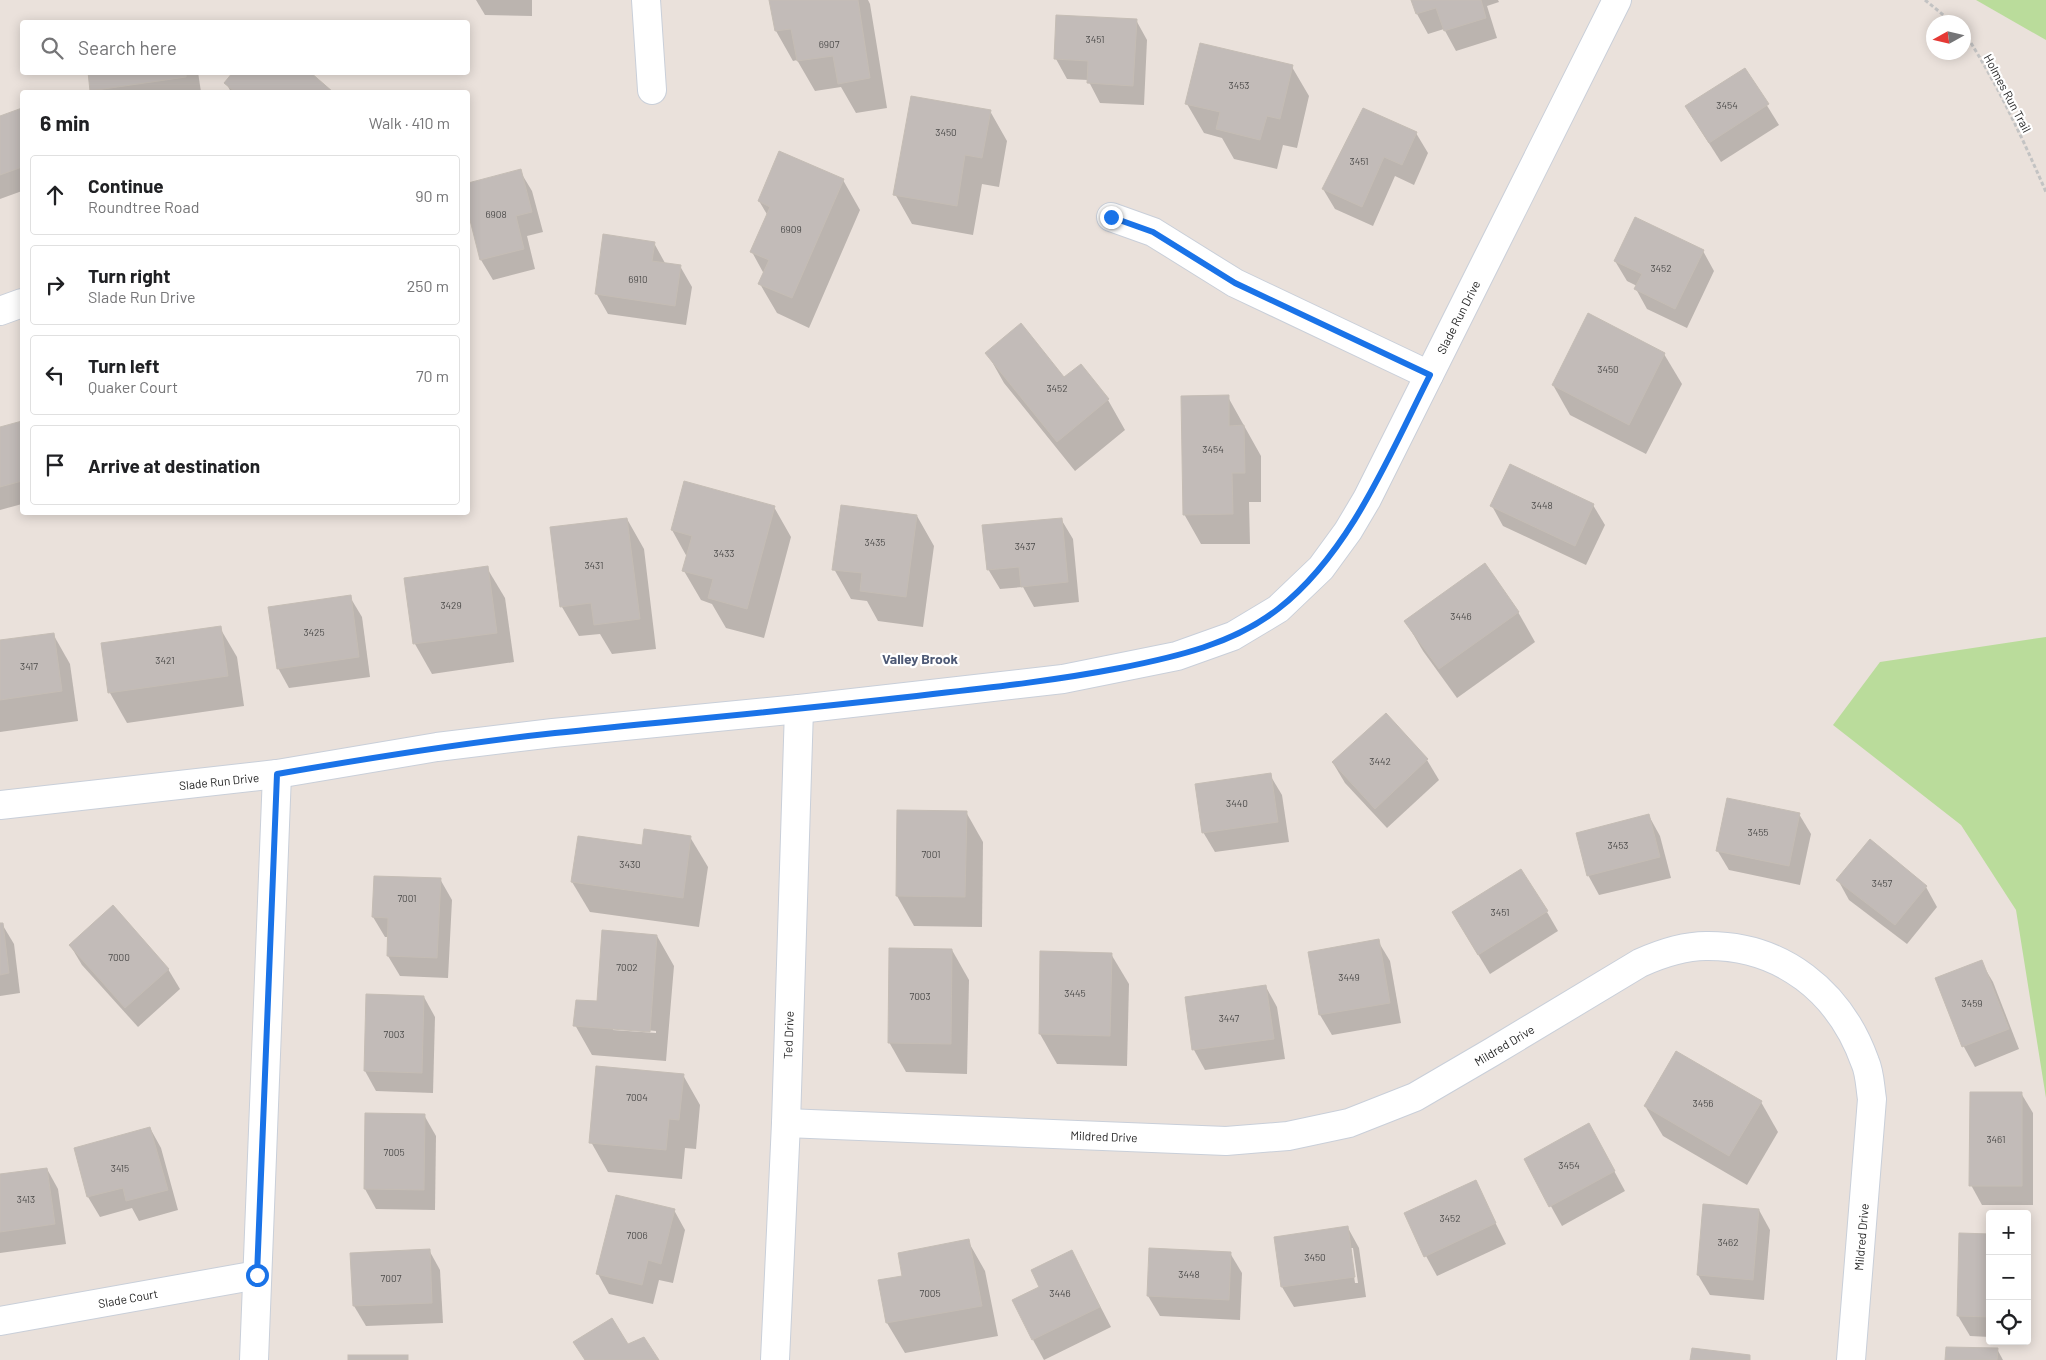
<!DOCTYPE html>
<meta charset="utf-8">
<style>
:root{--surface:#fff;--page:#f6f6f6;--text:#202124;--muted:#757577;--line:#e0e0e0}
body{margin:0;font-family:Barlow,sans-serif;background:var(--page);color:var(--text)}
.controls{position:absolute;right:15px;bottom:15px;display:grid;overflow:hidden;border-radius:5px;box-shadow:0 2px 12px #0003}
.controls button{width:45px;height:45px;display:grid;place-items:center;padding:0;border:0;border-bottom:1px solid var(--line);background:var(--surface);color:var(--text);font:25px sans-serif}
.compass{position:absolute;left:1926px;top:15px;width:45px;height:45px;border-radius:50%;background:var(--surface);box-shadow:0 2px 12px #0003;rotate:262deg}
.stop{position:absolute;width:15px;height:15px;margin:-11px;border:4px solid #1a73e8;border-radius:50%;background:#fff}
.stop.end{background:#1a73e8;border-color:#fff;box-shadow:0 1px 5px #0008}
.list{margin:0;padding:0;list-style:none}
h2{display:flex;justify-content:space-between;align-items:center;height:65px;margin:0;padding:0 20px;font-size:21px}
h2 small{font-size:16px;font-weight:400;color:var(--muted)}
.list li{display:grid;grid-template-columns:32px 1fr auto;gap:15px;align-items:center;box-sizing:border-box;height:80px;margin:0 10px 10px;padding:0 10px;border:1px solid var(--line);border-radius:5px}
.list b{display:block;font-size:19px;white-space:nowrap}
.list p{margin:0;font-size:16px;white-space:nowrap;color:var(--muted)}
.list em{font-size:16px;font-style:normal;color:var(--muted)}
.icon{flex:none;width:28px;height:28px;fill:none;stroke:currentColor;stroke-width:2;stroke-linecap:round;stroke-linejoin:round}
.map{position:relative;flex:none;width:2046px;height:1360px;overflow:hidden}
.search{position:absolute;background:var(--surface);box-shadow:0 2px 12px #0003;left:20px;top:20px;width:450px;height:55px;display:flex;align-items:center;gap:12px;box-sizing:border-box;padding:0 18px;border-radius:5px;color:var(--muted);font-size:19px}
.panel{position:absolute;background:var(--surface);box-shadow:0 2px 12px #0003;left:20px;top:90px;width:450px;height:425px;border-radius:5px}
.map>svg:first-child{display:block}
</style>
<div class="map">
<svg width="2046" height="1360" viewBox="0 0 2046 1360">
<rect width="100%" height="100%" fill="#eae1db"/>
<g fill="#badc9b">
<polygon points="1976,0 2046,0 2046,40"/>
<polygon points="2046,637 2046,1098 2016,910 1961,825 1833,725 1880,662"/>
</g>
<g fill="#0003" fill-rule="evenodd">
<polygon points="476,0 532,0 532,16 485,15"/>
<polygon points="771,0 868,0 870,4 887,108 856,113 841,87 815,91 797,60 793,61 776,31"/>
<polygon points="1412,0 1498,0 1499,2 1487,6 1497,38 1456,51 1444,29 1428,34 1417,14"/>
<polygon points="1058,16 1136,20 1147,40 1144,105 1100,103 1088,80 1067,79 1056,59"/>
<polygon points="1292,67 1309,96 1297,148 1283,145 1277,169 1234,159 1222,138 1204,133 1187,104"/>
<polygon points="1745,70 1779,125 1721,162 1698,126"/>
<polygon points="89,72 198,72 201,92 93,92"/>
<polygon points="308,72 332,92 231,92 226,83"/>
<polygon points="22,109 22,191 0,199 0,117"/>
<polygon points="990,111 1007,141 999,187 982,184 973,235 912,224 895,194"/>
<polygon points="1416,133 1428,153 1414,185 1395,176 1373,226 1335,209 1323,189"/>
<polygon points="520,171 532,191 543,232 527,236 535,269 493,280 481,260 468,207 468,184"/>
<polygon points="843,180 860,210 809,328 777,313 760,284 764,274 752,252 768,216 759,201"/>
<polygon points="654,243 665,263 680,266 692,287 686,325 608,314 596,293"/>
<polygon points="1703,251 1714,271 1687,328 1647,309 1636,289 1637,286 1627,281 1615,261"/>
<polygon points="987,353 1064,379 1081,366 1108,400 1125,430 1075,471 1004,383"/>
<polygon points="1664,354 1682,384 1646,454 1570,415 1553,385"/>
<polygon points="1228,397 1261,456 1261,502 1249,502 1250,544 1201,544 1184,514"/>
<polygon points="22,422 22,504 0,510 0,428"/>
<polygon points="1593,505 1605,525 1586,565 1503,526 1492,506"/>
<polygon points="774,507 791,537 764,638 726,628 712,604 701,600 684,571 687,557 672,530"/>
<polygon points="917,516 934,546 923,627 878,621 867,601 851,599 834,569"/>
<polygon points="627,519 644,549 656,649 612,654 600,634 579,636 562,607"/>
<polygon points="1061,519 1073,539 1079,602 1034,607 1023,587 1000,589 988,569"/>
<polygon points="487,568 505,598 514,662 432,674 415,644 406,579"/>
<polygon points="350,597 362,617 370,677 289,688 278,668"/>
<polygon points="1518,612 1535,642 1457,698 1423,651 1406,622"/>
<polygon points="220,628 237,657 244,706 127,723 110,693 103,644"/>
<polygon points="53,634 70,664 78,721 0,732 0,641"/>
<polygon points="1385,715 1427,760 1439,780 1387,828 1345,783 1333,763"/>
<polygon points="1270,775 1282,795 1289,842 1215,852 1203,832"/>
<polygon points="966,812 983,842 982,927 914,926 897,896"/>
<polygon points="1799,814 1811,834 1800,885 1729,870 1717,850"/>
<polygon points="1649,816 1660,836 1671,878 1599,895 1588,875"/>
<polygon points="690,837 708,867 699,927 590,912 572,882 643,847"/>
<polygon points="440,879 452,900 448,978 400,976 388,956 389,937 385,937 373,917"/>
<polygon points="1838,880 1926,887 1937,907 1907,944 1849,900"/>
<polygon points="1547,912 1558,931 1490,974 1465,933"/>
<polygon points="0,924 2,924 14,944 20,993 0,996"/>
<path d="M657,936l17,30 -8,95 -74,-6 -17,-30 23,-22zM613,1027l43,4v2l-43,-3z"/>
<polygon points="1378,941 1390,961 1401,1023 1332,1035 1320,1015 1309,953"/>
<polygon points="70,945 168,969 180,989 138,1027 82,965"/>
<polygon points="952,950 969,980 967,1074 906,1072 889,1042"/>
<polygon points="1111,954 1129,984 1127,1066 1057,1064 1040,1034"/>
<polygon points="1981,962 1993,982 2019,1049 1975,1067 1964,1047 1937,978"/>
<polygon points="1266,987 1277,1007 1285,1059 1205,1070 1194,1050 1186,998"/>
<polygon points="424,997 435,1017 433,1093 376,1091 365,1071"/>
<polygon points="683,1075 700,1105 696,1149 685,1148 682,1179 608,1172 591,1142"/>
<polygon points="2021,1093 2033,1113 2033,1205 1982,1205 1971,1185"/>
<polygon points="1761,1102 1778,1132 1747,1185 1663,1136 1645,1106"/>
<polygon points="424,1115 436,1136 435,1210 376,1209 365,1189"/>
<polygon points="150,1128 161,1148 178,1210 139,1221 132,1208 100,1217 88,1197 75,1149"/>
<polygon points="1600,1145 1625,1191 1562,1226 1525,1160"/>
<polygon points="47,1169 58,1189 66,1244 0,1253 0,1176"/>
<polygon points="1475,1182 1506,1244 1437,1276 1426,1256"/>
<polygon points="674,1210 685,1230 673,1283 659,1280 653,1304 609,1294 598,1274"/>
<polygon points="1759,1210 1770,1230 1764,1300 1710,1295 1698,1275"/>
<path d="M1348,1228l11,20 7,49 -72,10 -12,-20zM1350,1248h3l5,35h-3z"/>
<polygon points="1990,1236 1990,1337 1970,1336 1958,1316"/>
<polygon points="968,1241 985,1271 998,1336 905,1353 887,1323 879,1281 903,1277"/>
<polygon points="429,1250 440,1270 443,1323 366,1326 354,1306 351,1254"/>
<polygon points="1072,1252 1111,1327 1044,1360 1033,1340"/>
<polygon points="1230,1253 1242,1273 1240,1320 1160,1316 1148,1296"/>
<polygon points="1997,1349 2003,1360 1947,1360"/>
</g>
<g fill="#c2bbb8" stroke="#c5bdb5">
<polygon points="769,0 858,0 870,78 838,84 833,56 797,61 791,29 775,31"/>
<polygon points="1411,0 1481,0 1486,18 1444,31 1436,8 1416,14"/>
<polygon points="1056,15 1137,19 1133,86 1087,83 1088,61 1054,59"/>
<polygon points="1200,43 1293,65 1280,119 1267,116 1260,140 1216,129 1220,112 1185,104"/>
<polygon points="1745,68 1769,104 1709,143 1685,106"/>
<polygon points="88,72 186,72 186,77 90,91"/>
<polygon points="233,72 310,72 333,92 235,92 224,83"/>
<polygon points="911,96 991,110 982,158 965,155 957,206 893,195"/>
<polygon points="22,108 22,167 0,175 0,116"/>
<polygon points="1363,108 1417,132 1402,165 1384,157 1362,207 1322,189"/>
<polygon points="779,151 844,179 792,298 758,284 769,260 750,252 770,207 758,201"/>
<polygon points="521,169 532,212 516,216 524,249 480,260 468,212 468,183"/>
<polygon points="1635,217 1704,250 1675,309 1634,289 1642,274 1614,261"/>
<polygon points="603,234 655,242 652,261 681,265 675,306 595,294"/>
<polygon points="1588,313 1665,353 1629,425 1552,385"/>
<polygon points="1021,323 1064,377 1081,364 1109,399 1057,442 985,353"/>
<polygon points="1229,395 1229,426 1244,425 1245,473 1232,473 1233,514 1183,515 1181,396"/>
<polygon points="22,421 22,481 0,487 0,427"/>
<polygon points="1510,464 1594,504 1575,546 1490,506"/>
<polygon points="684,481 775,506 747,609 708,598 713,579 682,571 692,536 671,530"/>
<polygon points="841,505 917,515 906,597 860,591 862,573 832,570"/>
<polygon points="627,518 640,619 594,625 591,603 560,607 550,527"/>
<polygon points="1062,518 1068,582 1021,587 1019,567 987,570 982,525"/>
<polygon points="1485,563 1519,612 1439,669 1404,621"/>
<polygon points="488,566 497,633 413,644 404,578"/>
<polygon points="351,595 359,657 277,669 268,607"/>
<polygon points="221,626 228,676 108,693 101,643"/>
<polygon points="54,633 62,691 0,700 0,640"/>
<polygon points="1386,713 1428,759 1375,809 1332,762"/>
<polygon points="1271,773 1278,822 1202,833 1195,784"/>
<polygon points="1727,798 1800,813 1789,866 1716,851"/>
<polygon points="897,810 967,811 965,897 896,896"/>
<polygon points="1649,814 1660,857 1587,876 1576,833"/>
<polygon points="644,829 691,836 683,898 571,882 578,836 642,845"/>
<polygon points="1870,839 1927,886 1895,925 1836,880"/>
<polygon points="1521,869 1548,911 1478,955 1452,912"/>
<polygon points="374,876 441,878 437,958 387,956 388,918 372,917"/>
<polygon points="113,905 169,969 125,1008 69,945"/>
<polygon points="0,923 3,923 9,973 0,975"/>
<polygon points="602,930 657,935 650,1032 573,1026 576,1000 597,1001"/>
<polygon points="1379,939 1390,1003 1319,1015 1308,952"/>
<polygon points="889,948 952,949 951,1044 888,1043"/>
<polygon points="1040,951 1112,953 1110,1036 1039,1034"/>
<polygon points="1982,960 2009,1029 1962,1047 1935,978"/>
<polygon points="1266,985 1274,1039 1192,1050 1185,997"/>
<polygon points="366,994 424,996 422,1073 364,1071"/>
<polygon points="1676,1051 1762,1101 1729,1156 1644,1106"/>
<polygon points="596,1066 684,1074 679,1120 669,1119 666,1150 589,1143"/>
<polygon points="1970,1092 2022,1092 2022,1186 1969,1186"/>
<polygon points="365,1113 425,1114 424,1190 364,1189"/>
<polygon points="1589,1123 1615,1171 1549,1207 1524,1159"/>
<polygon points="150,1127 168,1190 126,1201 123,1188 87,1197 74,1148"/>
<polygon points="47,1168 55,1224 0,1232 0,1174"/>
<polygon points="1476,1180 1496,1223 1424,1257 1404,1213"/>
<polygon points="616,1195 675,1209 661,1264 648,1260 642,1285 596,1274"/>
<polygon points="1703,1204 1759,1209 1753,1280 1697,1275"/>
<polygon points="1348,1226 1355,1277 1281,1287 1274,1237"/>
<polygon points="1959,1233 1990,1234 1990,1317 1957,1316"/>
<polygon points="969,1239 982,1306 886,1323 878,1280 902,1276 898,1253"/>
<polygon points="1149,1248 1231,1252 1229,1300 1147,1296"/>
<polygon points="430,1249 432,1303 353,1306 350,1253"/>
<polygon points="1072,1250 1100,1307 1032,1340 1012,1300 1039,1287 1031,1270"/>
<polygon points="612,1318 628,1344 644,1337 659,1360 585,1360 573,1342"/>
<polygon points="1946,1347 1998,1348 1997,1360 1945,1360"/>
<polygon points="1692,1348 1750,1355 1750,1360 1690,1360"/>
<rect x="348" y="1355" width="60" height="5"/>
</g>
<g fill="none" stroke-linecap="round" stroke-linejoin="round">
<g stroke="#c9cfd9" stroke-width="30">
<g id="street">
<polyline points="646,0 652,90"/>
<polyline points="1111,217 1153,232 1235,283 1429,375"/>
<polyline points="0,311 22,303"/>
<polyline points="0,805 277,774 437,747 553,733 799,709 1063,679 1177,656 1233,636 1278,609 1321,568 1348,531 1367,499 1617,0"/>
<path d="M786,1123l440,18 62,-5 61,-13 66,-26 77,-45 148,-89c20,-9 44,-17 66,-17 76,-1 134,46 159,116 5,11 5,25 7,37l-21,261"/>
<polyline points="0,1321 257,1275"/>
<polyline points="254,1360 277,774"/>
<polyline points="775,1360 786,1123 799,709"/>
</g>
</g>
<g stroke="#c3c3c3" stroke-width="3" stroke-dasharray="4 2.5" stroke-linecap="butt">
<polyline points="1925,0 1952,22"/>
<path d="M1964,32c33,51 58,105 82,160"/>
</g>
<use href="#street" stroke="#fff" stroke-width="28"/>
</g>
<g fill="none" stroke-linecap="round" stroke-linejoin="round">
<path stroke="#1a73e8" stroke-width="6" d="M257,1275l20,-501c92,-16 184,-31 278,-41 126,-13 252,-24 378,-39 63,-7 125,-14 187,-26 56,-11 113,-24 158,-59 72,-56 112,-155 152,-234l-195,-92 -82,-51 -42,-15"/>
</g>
<g text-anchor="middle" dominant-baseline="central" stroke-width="4.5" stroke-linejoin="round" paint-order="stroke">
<g font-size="10" fill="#4e4d4c">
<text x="1095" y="39">3451</text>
<text x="829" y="44">6907</text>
<text x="1239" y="85">3453</text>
<text x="1727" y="105">3454</text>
<text x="946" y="132">3450</text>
<text x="1359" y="161">3451</text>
<text x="496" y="214">6908</text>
<text x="791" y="229">6909</text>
<text x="1661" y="268">3452</text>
<text x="638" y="279">6910</text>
<text x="1608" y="369">3450</text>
<text x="1057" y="388">3452</text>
<text x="1213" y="449">3454</text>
<text x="1542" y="505">3448</text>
<text x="875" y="542">3435</text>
<text x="1025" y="546">3437</text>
<text x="724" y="553">3433</text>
<text x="594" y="565">3431</text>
<text x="451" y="605">3429</text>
<text x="1461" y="616">3446</text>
<text x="314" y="632">3425</text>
<text x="165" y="660">3421</text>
<text x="29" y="666">3417</text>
<text x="1380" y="761">3442</text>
<text x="1237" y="803">3440</text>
<text x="1758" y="832">3455</text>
<text x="1618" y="845">3453</text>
<text x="931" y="854">7001</text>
<text x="630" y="864">3430</text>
<text x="1882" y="883">3457</text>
<text x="407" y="898">7001</text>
<text x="1500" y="912">3451</text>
<text x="119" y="957">7000</text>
<text x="627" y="967">7002</text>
<text x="1349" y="977">3449</text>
<text x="1075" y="993">3445</text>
<text x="920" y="996">7003</text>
<text x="1972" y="1003">3459</text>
<text x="1229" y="1018">3447</text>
<text x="394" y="1034">7003</text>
<text x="637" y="1097">7004</text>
<text x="1703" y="1103">3456</text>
<text x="1996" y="1139">3461</text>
<text x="394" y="1152">7005</text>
<text x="1569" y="1165">3454</text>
<text x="120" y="1168">3415</text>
<text x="26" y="1199">3413</text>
<text x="1450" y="1218">3452</text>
<text x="637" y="1235">7006</text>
<text x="1728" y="1242">3462</text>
<text x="1315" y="1257">3450</text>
<text x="1189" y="1274">3448</text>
<text x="391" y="1278">7007</text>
<text x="930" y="1293">7005</text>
<text x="1060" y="1293">3446</text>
</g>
<g font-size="12" fill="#282828" stroke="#fff">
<text transform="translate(2008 93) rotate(62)">Holmes Run Trail</text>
<text transform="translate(1458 317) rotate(-63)">Slade Run Drive</text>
<text transform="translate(219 781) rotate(-6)">Slade Run Drive</text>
<text transform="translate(788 1035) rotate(-88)">Ted Drive</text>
<text transform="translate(1504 1045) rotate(-31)">Mildred Drive</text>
<text transform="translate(1104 1136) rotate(2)">Mildred Drive</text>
<text transform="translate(1861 1237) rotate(-85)">Mildred Drive</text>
<text transform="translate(128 1298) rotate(-10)">Slade Court</text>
</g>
<g font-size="14" font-weight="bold" fill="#4d5975" stroke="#fff">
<text x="920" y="658">Valley Brook</text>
</g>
</g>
</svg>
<div class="controls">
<button>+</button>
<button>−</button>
<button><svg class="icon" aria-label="locate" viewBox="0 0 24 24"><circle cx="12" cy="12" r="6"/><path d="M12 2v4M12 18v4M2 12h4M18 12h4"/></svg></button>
</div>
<svg class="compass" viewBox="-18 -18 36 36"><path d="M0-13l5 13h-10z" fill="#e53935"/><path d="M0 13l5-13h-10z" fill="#757577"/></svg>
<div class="stop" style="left:257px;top:1275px"></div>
<div class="stop end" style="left:1111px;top:217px"></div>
<div class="search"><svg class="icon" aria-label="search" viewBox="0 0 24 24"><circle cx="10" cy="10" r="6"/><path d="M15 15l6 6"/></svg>Search here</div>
<section class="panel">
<h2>6 min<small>Walk · 410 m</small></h2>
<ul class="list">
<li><svg class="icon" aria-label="ahead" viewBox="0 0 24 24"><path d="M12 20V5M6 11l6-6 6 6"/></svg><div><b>Continue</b><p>Roundtree Road</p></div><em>90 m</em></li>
<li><svg class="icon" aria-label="right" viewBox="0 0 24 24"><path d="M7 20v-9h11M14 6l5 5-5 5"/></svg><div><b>Turn right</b><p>Slade Run Drive</p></div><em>250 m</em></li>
<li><svg class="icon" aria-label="left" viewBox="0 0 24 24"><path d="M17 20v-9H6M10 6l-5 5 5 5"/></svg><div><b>Turn left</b><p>Quaker Court</p></div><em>70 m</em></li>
<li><svg class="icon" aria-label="arrive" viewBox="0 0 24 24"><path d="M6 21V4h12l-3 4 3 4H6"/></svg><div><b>Arrive at destination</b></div></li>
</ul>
</section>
</div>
